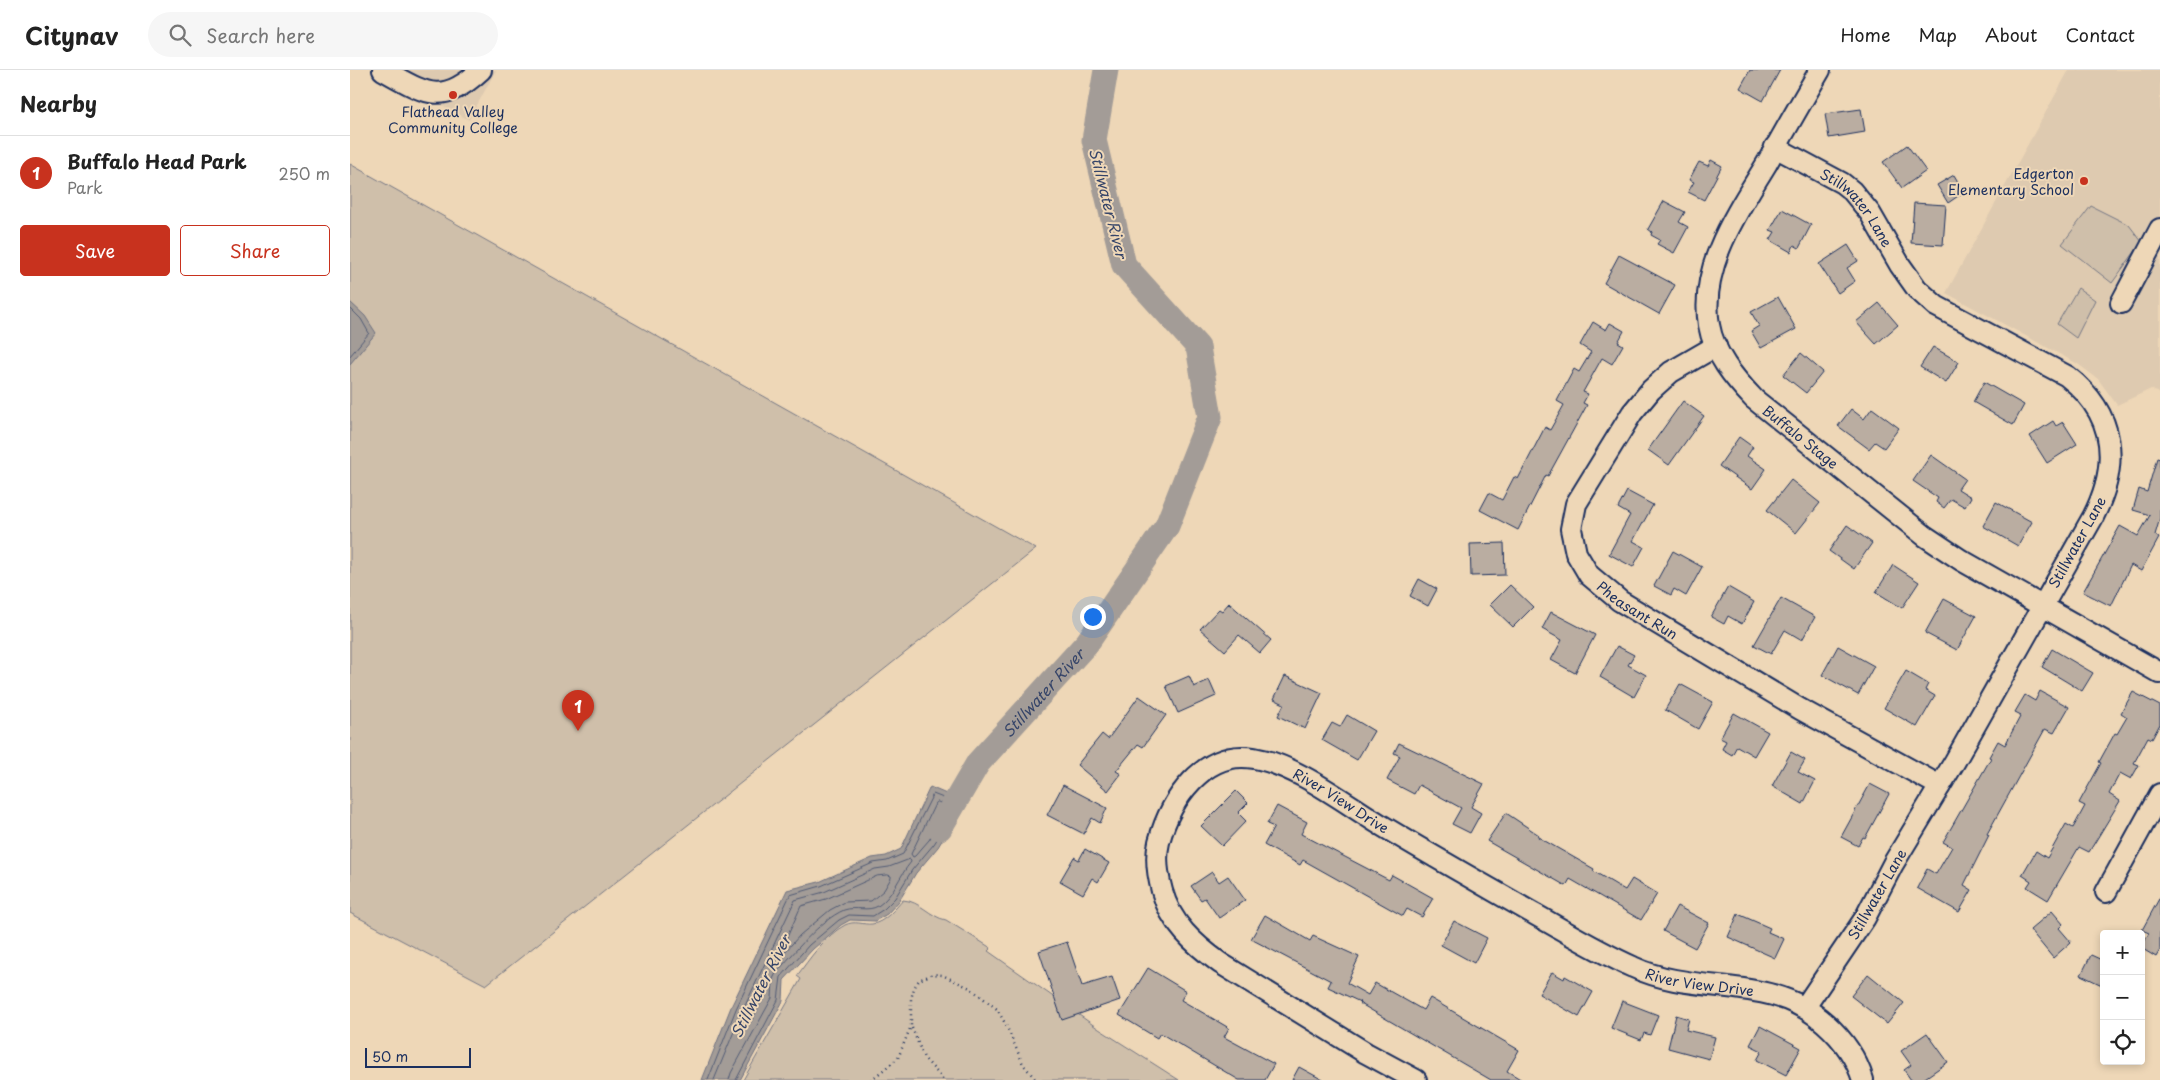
<!DOCTYPE html>
<meta charset="utf-8">
<style>
:root{--surface:#fff;--page:#f6f6f6;--text:#222;--muted:#767676;--line:#e0e0e0;--accent:#c8321e}
body{margin:0;font-family:"Playpen Sans",sans-serif;background:var(--page);color:var(--text)}
.controls{position:absolute;right:15px;bottom:15px;display:grid;overflow:hidden;border-radius:5px;box-shadow:0 2px 8px #0003}
.controls button{width:45px;height:45px;display:grid;place-items:center;padding:0;border:0;border-bottom:1px solid var(--line);background:var(--surface);color:var(--text);font:25px sans-serif}
.scale{position:absolute;left:15px;bottom:12px;width:106px;box-sizing:border-box;padding-left:5px;border:2px solid #1b2f5e;border-top:0;font-size:14px;line-height:18px;white-space:nowrap;color:#1b2f5e;-webkit-text-stroke:4px #eed7b7;paint-order:stroke}
.you{position:absolute;left:742px;top:546px;width:18px;height:18px;margin:-12px;border:4px solid #fff;border-radius:50%;background:#1a73e8;box-shadow:0 0 0 8px #1a73e833}
.badge{display:grid;place-items:center;width:32px;height:32px;border-radius:50%;background:var(--accent);color:#fff;font-size:16px;font-weight:700}
.pin{position:absolute;translate:-50% -41px;filter:drop-shadow(0 1px 2px #0008)}
.pin::after{content:'';position:absolute;top:26px;width:18px;height:15px;background:inherit;clip-path:polygon(0 0,100% 0,50% 100%)}
.list{margin:0;padding:0;list-style:none}
h2{display:flex;justify-content:space-between;align-items:center;height:65px;margin:0;padding:0 20px;font-size:21px}
h2 small{font-size:16px;font-weight:400;color:var(--muted)}
.list li{display:grid;grid-template-columns:32px 1fr auto;gap:15px;align-items:center;box-sizing:border-box;height:75px;padding:0 20px;border-top:1px solid var(--line)}
.list b{display:block;font-size:19px;white-space:nowrap}
.list p{margin:0;font-size:16px;white-space:nowrap;color:var(--muted)}
.list em{font-size:16px;font-style:normal;color:var(--muted)}
.actions{display:flex;gap:10px;padding:15px 20px}
.actions a{flex:1;padding:11px 0;border:1px solid var(--accent);border-radius:5px;text-align:center;font-size:18px;color:var(--accent)}
.actions .main{background:var(--accent);color:#fff}
.icon{flex:none;width:28px;height:28px;fill:none;stroke:currentColor;stroke-width:2;stroke-linecap:round;stroke-linejoin:round}
.map{position:relative;flex:none;width:1810px;height:1010px;overflow:hidden}
header{display:flex;align-items:center;gap:30px;box-sizing:border-box;height:70px;padding:0 25px;background:var(--surface);border-bottom:1px solid var(--line)}
header strong{font-size:24px}
nav{display:flex;gap:28px;margin-inline-start:auto;font-size:18px}
.search{width:350px;height:45px;background:var(--page);display:flex;align-items:center;gap:12px;box-sizing:border-box;padding:0 18px;border-radius:28px;color:var(--muted);font-size:19px}
main{display:flex}
aside{flex:1;background:var(--surface)}
.map>svg:first-child{display:block}
</style>
<header>
<strong>Citynav</strong>
<div class="search"><svg class="icon" aria-label="search" viewBox="0 0 24 24"><circle cx="10" cy="10" r="6"/><path d="M15 15l6 6"/></svg>Search here</div>
<nav><a>Home</a><a>Map</a><a>About</a><a>Contact</a></nav>
</header>
<main>
<aside>
<h2>Nearby<small></small></h2>
<ul class="list">
<li><span class="badge">1</span><div><b>Buffalo Head Park</b><p>Park</p></div><em>250 m</em></li>
</ul>
<div class="actions"><a class="main">Save</a><a>Share</a></div>
</aside>
<div class="map">
<svg width="1810" height="1010" viewBox="0 0 1810 1010">
<rect width="100%" height="100%" fill="#eed7b7"/>
<filter id="ink" filterUnits="userSpaceOnUse"><feTurbulence type="fractalNoise" baseFrequency=".02" numOctaves="2"/><feDisplacementMap in="SourceGraphic" scale="10" xChannelSelector="R" yChannelSelector="G"/><feConvolveMatrix kernelMatrix="1 2 1 2 8 2 1 2 1" color-interpolation-filters="sRGB"/></filter>
<g filter="url(#ink)">
<g fill="#decab0">
<polygon points="28,0 146,0 119,50"/>
<polygon points="1719,0 1810,0 1810,324 1801,319 1767,335 1748,309 1728,294 1596,223"/>
</g>
<g fill="#cfbfaa" stroke="#757784">
<polygon points="0,94 686,479 136,915 0,843"/>
<polygon points="1741,136 1779,155 1792,172 1762,213 1712,174"/>
<polygon points="1728,218 1745,230 1726,268 1707,254"/>
<path d="M553,830c17,1 27,17 43,20l45,28 -3,3 111,78 80,51h-436l58,-101 -4,-3c12,-17 29,-41 48,-51 10,-5 18,0 27,-1 12,-1 24,-16 31,-24z"/>
</g>
<g fill="#a39c97" stroke="#6d7080">
<polygon points="0,232 15,246 26,263 0,294"/>
<polygon points="580,717 615,732 588,777 566,803 549,831 537,844 525,851 500,850 491,855 463,879 434,910 433,931 390,1010 352,1010 381,937 437,820 469,812 522,788 536,786 551,779"/>
</g>
<g fill="none" stroke-linecap="round" stroke-linejoin="round">
<g stroke="#515b75" stroke-width="1">
<polyline points="0,238 11,249 19,263 0,286"/>
<polygon points="588,732 597,736 598,740 579,770 565,786 563,787 561,784 585,734"/>
<polygon points="538,805 541,806 541,808 534,820 521,831 495,832 480,840 450,865 434,883 430,883 451,836 476,829 527,806"/>
<polygon points="414,920 414,926 402,950 399,951 398,948 410,921"/>
<polyline points="358,1010 386,939 440,825 471,816 523,793 537,791 553,784 583,724 606,733 604,743 584,774 562,800 545,828 534,839 523,846 499,845 489,850 459,875 431,907 428,930 386,1010"/>
<path d="M364,1010l28,-68 53,-112 29,-8 51,-23 14,-2 21,-8 1,3c-12,14 -17,33 -33,44 -10,6 -22,0 -34,4 -25,11 -50,43 -68,63l-3,6 -1,19 -41,75 -2,7"/>
</g>
<path stroke="#a39c97" stroke-width="25" id="s1" d="M590,758l38,-65 109,-120 80,-117 43,-109 -12,-70 -74,-82 -30,-125 12,-70"/>
</g>
<g fill="#baada1" stroke="#1b2f5e">
<polygon points="1400,0 1430,0 1413,31 1390,18"/>
<polygon points="1511,39 1515,62 1479,68 1475,44"/>
<polygon points="1557,75 1576,101 1552,118 1533,92"/>
<polygon points="1361,90 1372,96 1354,130 1338,122 1344,112 1339,110 1349,92 1358,96"/>
<polygon points="1604,105 1614,122 1598,133 1587,115"/>
<polygon points="1314,131 1335,142 1329,152 1338,157 1324,183 1307,174 1310,170 1301,165 1302,162 1298,159"/>
<polygon points="1564,133 1596,135 1593,175 1561,173"/>
<polygon points="1432,139 1461,155 1449,178 1444,175 1441,182 1420,170 1425,162 1420,160"/>
<polygon points="1498,175 1508,191 1497,198 1505,211 1488,223 1469,194"/>
<polygon points="1269,185 1325,215 1309,244 1254,213"/>
<polygon points="1428,227 1446,259 1411,278 1401,261 1409,256 1401,242"/>
<polygon points="1529,233 1548,255 1526,274 1506,252"/>
<polygon points="1243,252 1256,260 1260,253 1274,261 1268,272 1273,275 1262,294 1252,288 1233,322 1238,324 1233,333 1237,335 1198,406 1196,405 1168,460 1130,440 1139,423 1152,430 1164,407 1168,409 1195,357 1200,360 1214,335 1207,331 1224,299 1229,302 1241,282 1230,275"/>
<polygon points="1583,277 1609,292 1596,313 1570,297"/>
<polygon points="1451,283 1473,302 1456,323 1433,305"/>
<polygon points="1634,312 1674,335 1663,355 1623,332"/>
<polygon points="1333,331 1354,346 1319,395 1298,380"/>
<polygon points="1522,338 1549,358 1534,378 1525,372 1519,379 1488,356 1501,339 1514,349"/>
<polygon points="1703,351 1706,356 1713,352 1727,374 1697,393 1680,366"/>
<polygon points="1389,367 1403,377 1397,386 1416,399 1402,419 1369,396"/>
<polygon points="1581,385 1615,409 1608,419 1621,427 1615,437 1601,429 1594,438 1586,432 1588,428 1563,411"/>
<polygon points="1807,388 1810,389 1810,448 1805,465 1809,468 1791,501 1781,495 1761,536 1733,522 1770,456 1788,466 1800,445 1783,440 1789,419 1797,422"/>
<polygon points="1441,410 1470,433 1446,463 1417,440"/>
<polygon points="1277,421 1303,435 1283,471 1294,477 1283,497 1259,484 1280,445 1268,438"/>
<polygon points="1646,432 1682,452 1668,476 1633,456"/>
<polygon points="1497,455 1522,473 1504,499 1479,481"/>
<polygon points="1154,473 1155,505 1121,506 1120,474"/>
<polygon points="1323,481 1352,497 1336,526 1324,519 1321,525 1304,516"/>
<polygon points="1543,495 1569,512 1552,538 1526,522"/>
<polygon points="1069,509 1087,519 1078,536 1060,526"/>
<polygon points="1160,515 1183,537 1163,557 1140,535"/>
<polygon points="1378,517 1404,532 1392,554 1378,546 1374,554 1361,547"/>
<polygon points="1431,528 1465,547 1452,570 1435,560 1421,584 1404,575"/>
<polygon points="1594,529 1626,546 1607,580 1575,563"/>
<polygon points="879,533 921,570 910,583 889,565 875,581 850,559 869,539 872,541"/>
<polygon points="1201,542 1245,565 1225,603 1201,590 1212,570 1192,559"/>
<polygon points="1267,576 1284,585 1278,595 1296,605 1284,627 1250,607"/>
<polygon points="1488,576 1524,596 1508,625 1472,605"/>
<polygon points="1702,579 1743,603 1732,621 1692,597"/>
<polygon points="1556,601 1578,614 1575,620 1585,626 1567,657 1534,638"/>
<polygon points="839,606 844,617 859,610 866,626 828,643 816,616"/>
<polygon points="935,606 972,623 955,659 928,646 934,634 924,629"/>
<polygon points="1330,614 1363,632 1348,659 1315,640"/>
<polygon points="1690,621 1719,637 1704,663 1695,659 1637,764 1639,765 1614,815 1622,820 1609,842 1567,818 1577,799 1586,804 1602,777 1593,772 1641,688 1639,687 1648,671 1655,675 1671,645 1665,642 1675,625 1685,631"/>
<polygon points="1783,622 1810,636 1810,654 1802,669 1798,667 1784,693 1789,695 1781,709 1770,703 1759,724 1770,731 1739,782 1729,777 1698,830 1677,817 1681,811 1672,805 1686,781 1697,788 1716,754 1723,758 1735,736 1729,733 1751,693 1749,692 1765,663 1767,664 1777,647 1771,643"/>
<polygon points="789,626 816,645 793,677 788,674 766,701 771,704 758,721 727,695 752,664 758,669"/>
<polygon points="1384,643 1418,662 1404,686 1387,676 1382,685 1372,679 1376,671 1370,668"/>
<polygon points="997,645 1024,661 1007,690 972,670 982,653 990,657"/>
<polygon points="1049,673 1134,714 1121,737 1131,743 1120,763 1102,754 1111,738 1069,715 1064,724 1037,710 1050,686 1044,683"/>
<polygon points="1441,682 1455,690 1448,702 1465,711 1453,734 1422,716"/>
<polygon points="1520,714 1539,724 1515,768 1513,767 1508,776 1491,767"/>
<polygon points="713,715 757,738 750,753 742,748 734,764 697,745"/>
<polygon points="886,721 898,733 888,743 896,751 872,776 851,756"/>
<polygon points="927,736 957,752 951,764 1039,810 1042,805 1083,828 1072,847 1057,839 1053,846 953,790 950,795 914,775 924,757 917,754"/>
<polygon points="1156,743 1189,765 1188,767 1244,799 1243,801 1275,820 1282,809 1307,824 1291,850 1220,809 1216,816 1137,771"/>
<polygon points="735,779 759,793 748,812 742,808 733,824 710,811 724,787 729,790"/>
<polygon points="862,802 869,812 878,806 895,830 869,848 855,828 851,830 841,816"/>
<polygon points="1810,827 1810,880 1806,887 1791,878 1799,863 1792,860"/>
<polygon points="1327,836 1359,853 1345,878 1313,861"/>
<polygon points="1702,841 1713,854 1709,858 1721,872 1703,888 1680,860"/>
<polygon points="1388,844 1420,858 1418,862 1434,869 1425,888 1378,867"/>
<polygon points="915,845 960,871 963,866 1009,887 997,913 1018,925 1025,913 1073,940 1080,928 1169,980 1157,1001 1172,1010 1141,1010 1009,933 1010,932 978,917 981,911 901,869"/>
<polygon points="1104,851 1137,868 1124,893 1091,875"/>
<polygon points="717,872 732,916 762,907 770,930 712,950 689,881"/>
<polygon points="1741,885 1754,891 1754,916 1731,905"/>
<polygon points="798,898 836,921 831,930 879,958 874,967 924,994 915,1010 889,1010 810,963 807,968 769,945"/>
<polygon points="1202,902 1214,909 1215,906 1243,922 1229,947 1189,924"/>
<polygon points="1518,904 1554,933 1537,954 1501,926"/>
<polygon points="1272,931 1308,945 1300,965 1294,963 1291,970 1261,958"/>
<polygon points="1326,945 1339,949 1336,960 1365,967 1359,989 1318,978"/>
<polygon points="1410,956 1451,978 1436,1005 1407,990 1412,981 1400,975"/>
<polygon points="1577,963 1598,992 1572,1010 1561,1010 1554,1000 1561,995 1551,981"/>
<polygon points="949,997 973,1010 942,1010"/>
</g>
<g fill="none" stroke-linecap="round" stroke-linejoin="round">
<g stroke="#1b2f5e" stroke-width="24">
<g id="minor">
<path d="M33,0c42,23 58,37 98,0"/>
<path id="s2" d="M1470,0c-18,31 -36,62 -53,93 -29,48 -68,103 -58,162 5,29 25,53 45,74l171,137 36,24 199,113"/>
<path id="s3" d="M1425,77l67,36 10,8 18,22 30,52 17,24 19,17 131,70c49,38 53,88 26,141l-138,244 -62,103 -28,54 -60,89"/>
<polyline points="1771,233 1810,159"/>
<path id="s4" d="M1366,276l-45,26 -20,18 -19,23 -56,91 -5,25 5,24 13,22 31,26 180,108 140,77"/>
<polyline points="1756,822 1810,724"/>
<path id="s5" d="M1066,1010l-50,-27 -146,-90c-26,-19 -49,-39 -58,-72 -4,-15 -7,-33 -3,-49 11,-42 45,-93 95,-84 42,7 91,45 127,67 51,31 103,60 155,90 32,18 63,37 97,52 64,30 137,6 192,56 18,16 31,34 38,57"/>
</g>
</g>
<g stroke="#1b2f5e" stroke-width="2.5" stroke-dasharray="1 4" stroke-linecap="butt">
<polyline points="562,958 574,988 594,1010"/>
<polyline points="521,1010 548,988 561,956 561,929 564,918 569,910 583,904 592,905 620,918 647,939 656,955 673,994 686,1010"/>
</g>
<use href="#minor" stroke="#eed7b7" stroke-width="20"/>
</g>
</g>
<g fill="#c8321e" stroke="#eed7b7" stroke-width="2">
<circle cx="103" cy="25" r="5"/>
<circle cx="1734" cy="111" r="5"/>
</g>
<g text-anchor="middle" dominant-baseline="central" stroke-width="4" stroke-linejoin="round" paint-order="stroke">
<g font-size="14" fill="#1b2f5e" stroke="#eed7b7">
<text x="103" y="41">Flathead Valley<tspan x="103" dy="16">Community College</tspan></text>
<text x="1724" y="103" text-anchor="end">Edgerton<tspan x="1724" dy="16">Elementary School</tspan></text>
</g>
<g font-size="14" fill="#1b2f5e" stroke="#eed7b7">
<text stroke="none"><textPath href="#s3" startOffset="104">Stillwater Lane</textPath></text>
<text stroke="none"><textPath href="#s2" startOffset="431">Buffalo Stage</textPath></text>
<text transform="translate(1727 472) rotate(-61)">Stillwater Lane</text>
<text stroke="none"><textPath href="#s4" startOffset="351">Pheasant Run</textPath></text>
<text stroke="none"><textPath href="#s5" startOffset="609">River View Drive</textPath></text>
<text transform="translate(1527 824) rotate(-60)">Stillwater Lane</text>
<text stroke="none"><textPath href="#s5" startOffset="1014">River View Drive</textPath></text>
</g>
<g font-size="15" font-style="italic" fill="#364569" stroke="#eed7b7">
<text transform="translate(759 133) rotate(76)">Stillwater River</text>
<text stroke="none"><textPath href="#s1" startOffset="171">Stillwater River</textPath></text>
<text transform="translate(410 916) rotate(-63)">Stillwater River</text>
</g>
</g>
</svg>
<div class="controls">
<button>+</button>
<button>−</button>
<button><svg class="icon" aria-label="locate" viewBox="0 0 24 24"><circle cx="12" cy="12" r="6"/><path d="M12 2v4M12 18v4M2 12h4M18 12h4"/></svg></button>
</div>
<div class="scale">50 m</div>
<div class="you"></div>
<div class="pin badge" style="left:228px;top:661px">1</div>
</div>
</main>
